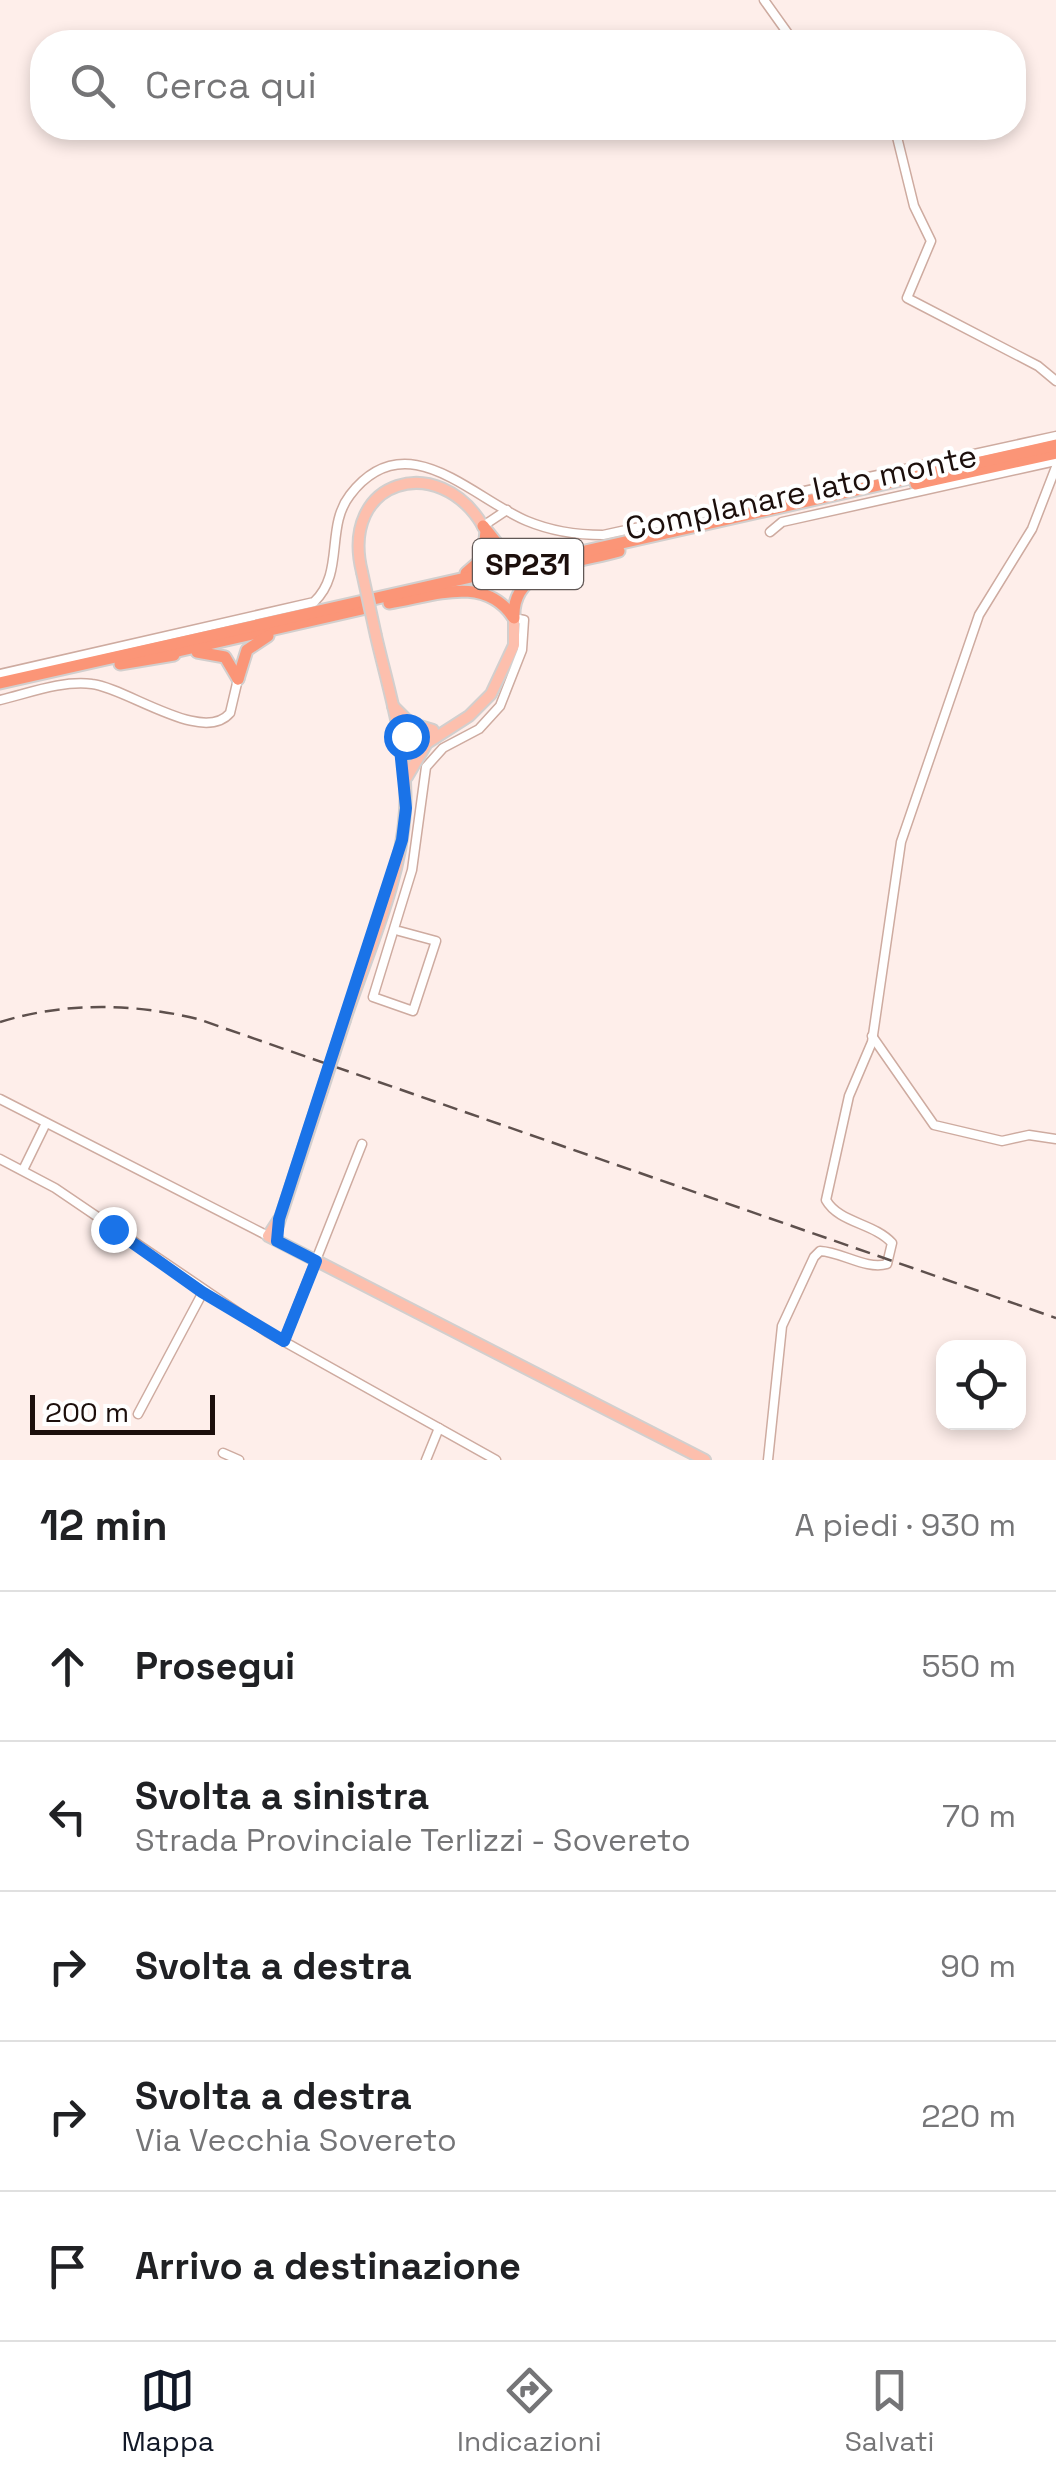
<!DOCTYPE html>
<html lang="it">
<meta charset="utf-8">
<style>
:root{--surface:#fff;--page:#f6f6f6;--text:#202124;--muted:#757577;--line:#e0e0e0;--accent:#111827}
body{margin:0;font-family:"Space Grotesk",sans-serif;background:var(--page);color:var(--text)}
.controls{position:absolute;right:30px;bottom:30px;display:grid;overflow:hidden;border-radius:20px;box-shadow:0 5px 15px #0003}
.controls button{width:90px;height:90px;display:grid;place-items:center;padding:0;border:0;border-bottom:2px solid var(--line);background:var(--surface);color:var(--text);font:50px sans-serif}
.scale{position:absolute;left:30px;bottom:25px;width:185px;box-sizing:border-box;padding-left:10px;border:5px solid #1c0f0c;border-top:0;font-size:28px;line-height:35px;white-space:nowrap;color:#1c0f0c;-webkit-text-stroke:8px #fff;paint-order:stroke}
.stop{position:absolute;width:30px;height:30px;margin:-22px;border:8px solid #1a73e8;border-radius:50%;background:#fff}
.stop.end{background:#1a73e8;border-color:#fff;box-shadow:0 2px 10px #0008}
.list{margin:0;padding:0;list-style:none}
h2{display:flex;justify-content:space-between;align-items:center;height:130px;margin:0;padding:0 40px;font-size:42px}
h2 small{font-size:32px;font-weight:400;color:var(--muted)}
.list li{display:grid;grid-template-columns:65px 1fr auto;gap:30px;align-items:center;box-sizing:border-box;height:150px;padding:0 40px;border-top:2px solid var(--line)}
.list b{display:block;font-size:38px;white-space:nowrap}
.list p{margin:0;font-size:32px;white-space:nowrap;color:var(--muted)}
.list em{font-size:32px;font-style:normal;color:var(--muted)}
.icon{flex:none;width:55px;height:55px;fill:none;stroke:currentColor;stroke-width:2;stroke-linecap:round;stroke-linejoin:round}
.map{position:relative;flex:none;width:1056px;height:1460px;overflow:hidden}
.search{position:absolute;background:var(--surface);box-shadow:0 5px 15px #0003;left:30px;right:30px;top:30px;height:110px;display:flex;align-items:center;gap:25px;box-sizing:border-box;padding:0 35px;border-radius:40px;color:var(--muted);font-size:38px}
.sheet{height:880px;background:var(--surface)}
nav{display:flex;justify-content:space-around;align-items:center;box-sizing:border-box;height:140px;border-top:2px solid var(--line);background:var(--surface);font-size:28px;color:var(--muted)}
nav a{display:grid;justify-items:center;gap:5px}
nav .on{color:var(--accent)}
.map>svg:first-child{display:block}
</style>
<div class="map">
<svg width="1056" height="1460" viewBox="0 0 1056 1460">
<rect width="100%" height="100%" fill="#feeeea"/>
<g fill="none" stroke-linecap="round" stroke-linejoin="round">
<g stroke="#ceaba0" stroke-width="11">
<g id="minor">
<polyline points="764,0 794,42"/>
<polyline points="884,128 897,137 914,206 931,241 907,298 1038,366 1056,381"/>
<polyline points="483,526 507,510"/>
<polyline points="770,532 782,522 1056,461"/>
<path d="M0,674l314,-72c31,-29 11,-75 36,-107 56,-73 122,3 177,26 24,10 51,14 76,14l453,-99"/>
<path d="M0,700c29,-7 63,-20 92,-16 35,4 111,61 138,29l8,-34"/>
<polyline points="399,931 436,941 413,1011 373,997 412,870 426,767 443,748 479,729 500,706 522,650 524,620 514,618"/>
<polyline points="872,1036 934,1125 1002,1141 1029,1135 1056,1139"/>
<polyline points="0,1099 268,1236"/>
<polyline points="0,1159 55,1188 267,1332 496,1460"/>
<polyline points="23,1170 46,1123"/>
<polyline points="284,1341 362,1144"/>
<polyline points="138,1414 203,1292"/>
<polyline points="223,1453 239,1460"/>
<polyline points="426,1460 439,1428"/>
<path d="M768,1460l14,-134 32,-69 6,-6c22,1 46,19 67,13l5,-21c-18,-20 -53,-20 -66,-43l23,-104 23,-54 29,-200 78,-227 53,-86 24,-62"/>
</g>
</g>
<g stroke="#d2cfce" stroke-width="14">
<g id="major">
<path d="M362,572c-23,-93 77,-121 121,-46"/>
<polyline points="393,706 410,723 433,730"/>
<polyline points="399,739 429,731"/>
<polyline points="407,777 427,743 469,716 491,694 514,645 514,618"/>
<path d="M345,1020c22,-67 56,-138 60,-209 4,-58 -16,-119 -29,-175"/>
<polyline points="279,1219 268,1236 705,1460"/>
<polyline points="278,1225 322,1091"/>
</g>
</g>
<g stroke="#d2cfce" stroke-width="15">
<g id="highway">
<polyline points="916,484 1056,453"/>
<polyline points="483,526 503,551 530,559"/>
<polyline points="466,573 483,558 486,531"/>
<path d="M389,603c44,-7 95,-29 124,14"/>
<path d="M514,618c-3,-53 64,-55 105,-67"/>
<polyline points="197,652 225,657 238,679"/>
<polyline points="165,654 362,609"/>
<polyline points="120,664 174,655"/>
<polyline points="238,679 247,650 268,636"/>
<polyline points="0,683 1056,445"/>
</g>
</g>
<use href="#minor" stroke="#fff" stroke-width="8"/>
<use href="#major" stroke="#fdbfad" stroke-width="10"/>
<use href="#highway" stroke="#fb9577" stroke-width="11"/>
<path stroke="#5e504d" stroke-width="2.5" stroke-dasharray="15 8" stroke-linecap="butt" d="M0,1022c65,-20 132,-19 198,-3l858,299"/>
<g stroke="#d2cfce" stroke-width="14" stroke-linecap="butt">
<g id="major-bridge">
<polyline points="362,572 376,636"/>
<polyline points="322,1091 345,1020"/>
</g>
</g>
<use href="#major-bridge" stroke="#fdbfad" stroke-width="10"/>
</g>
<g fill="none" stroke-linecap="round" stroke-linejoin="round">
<polyline stroke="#1a73e8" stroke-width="12" points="113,1229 202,1292 284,1341 316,1261 277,1241 279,1219 402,840 406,808 399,739 406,736"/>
</g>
<g text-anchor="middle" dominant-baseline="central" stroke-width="8" stroke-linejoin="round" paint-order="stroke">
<rect fill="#fff" stroke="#605755" stroke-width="2.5" x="473" y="539" width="110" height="50" rx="8"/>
<g font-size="30" font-weight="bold" fill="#1c0f0c">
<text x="528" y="564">SP231</text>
</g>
<g font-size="32" fill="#1c0f0c" stroke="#fff">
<text transform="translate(801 492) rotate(-12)">Complanare lato monte</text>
</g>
</g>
</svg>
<div class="controls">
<button><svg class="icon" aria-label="locate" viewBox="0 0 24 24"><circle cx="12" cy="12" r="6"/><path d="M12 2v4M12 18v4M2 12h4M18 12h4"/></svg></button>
</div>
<div class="scale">200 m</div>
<div class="stop" style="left:406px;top:736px"></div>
<div class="stop end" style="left:113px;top:1229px"></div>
<div class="search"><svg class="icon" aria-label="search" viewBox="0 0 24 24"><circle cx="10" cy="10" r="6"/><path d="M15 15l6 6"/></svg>Cerca qui</div>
</div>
<section class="sheet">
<h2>12 min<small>A piedi · 930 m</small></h2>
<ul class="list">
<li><svg class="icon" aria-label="ahead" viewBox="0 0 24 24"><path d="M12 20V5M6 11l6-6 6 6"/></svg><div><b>Prosegui</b></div><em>550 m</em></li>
<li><svg class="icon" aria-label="left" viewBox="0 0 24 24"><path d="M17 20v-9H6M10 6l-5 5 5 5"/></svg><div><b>Svolta a sinistra</b><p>Strada Provinciale Terlizzi - Sovereto</p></div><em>70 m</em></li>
<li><svg class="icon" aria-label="right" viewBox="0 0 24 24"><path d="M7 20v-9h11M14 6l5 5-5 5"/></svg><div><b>Svolta a destra</b></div><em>90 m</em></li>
<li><svg class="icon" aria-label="right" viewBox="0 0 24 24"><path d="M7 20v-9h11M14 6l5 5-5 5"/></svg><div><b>Svolta a destra</b><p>Via Vecchia Sovereto</p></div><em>220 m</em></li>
<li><svg class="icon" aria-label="arrive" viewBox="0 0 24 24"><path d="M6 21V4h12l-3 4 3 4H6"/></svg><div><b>Arrivo a destinazione</b></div></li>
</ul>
</section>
<nav>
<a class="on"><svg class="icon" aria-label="map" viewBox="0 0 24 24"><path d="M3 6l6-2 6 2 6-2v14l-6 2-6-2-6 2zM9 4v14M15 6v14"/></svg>Mappa</a>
<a><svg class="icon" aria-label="directions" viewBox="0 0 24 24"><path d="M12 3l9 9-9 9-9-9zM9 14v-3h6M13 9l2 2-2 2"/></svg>Indicazioni</a>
<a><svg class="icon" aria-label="saved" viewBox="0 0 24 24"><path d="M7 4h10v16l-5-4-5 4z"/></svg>Salvati</a>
</nav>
